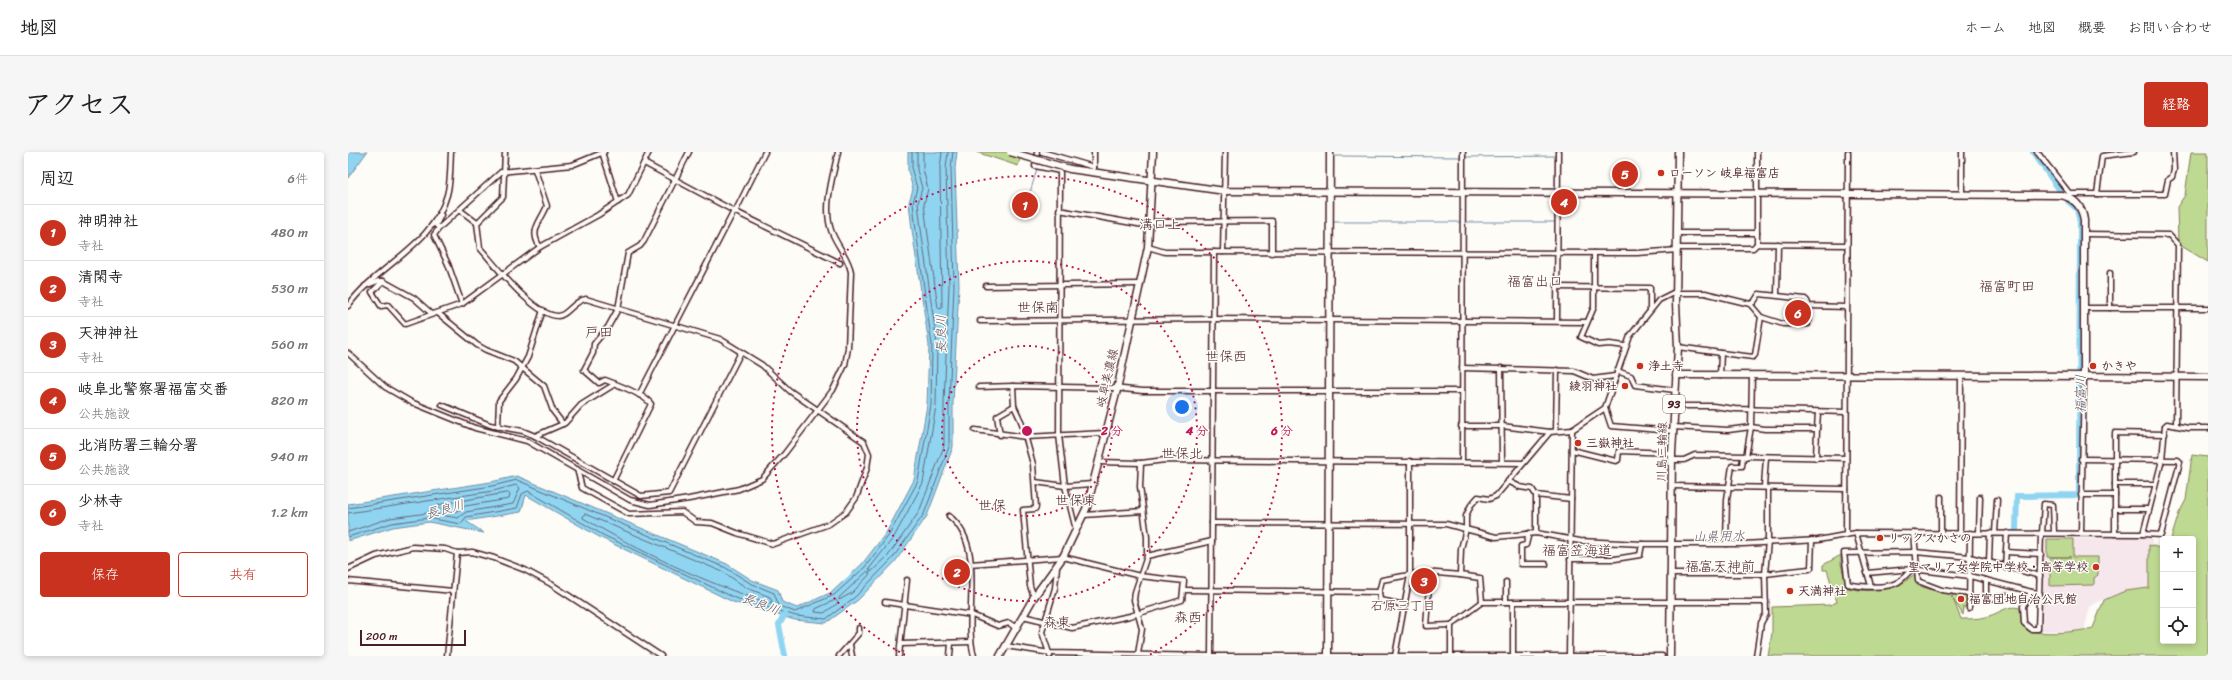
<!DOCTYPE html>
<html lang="ja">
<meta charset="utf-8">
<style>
:root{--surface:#fff;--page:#f6f6f6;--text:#202124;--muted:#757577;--line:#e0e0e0;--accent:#c8321e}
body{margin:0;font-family:Sriracha,"Klee One",sans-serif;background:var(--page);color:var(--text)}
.controls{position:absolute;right:12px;bottom:12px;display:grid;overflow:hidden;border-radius:4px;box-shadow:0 2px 6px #0003}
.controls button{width:36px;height:36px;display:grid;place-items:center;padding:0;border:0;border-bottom:1px solid var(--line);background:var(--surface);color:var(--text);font:20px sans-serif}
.scale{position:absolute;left:12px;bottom:10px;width:106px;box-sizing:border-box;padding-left:4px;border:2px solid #4a1f2b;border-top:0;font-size:11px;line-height:14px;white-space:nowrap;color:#4a1f2b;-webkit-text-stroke:3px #fdfcf7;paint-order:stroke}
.you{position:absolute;left:834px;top:255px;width:14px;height:14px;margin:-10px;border:3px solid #fff;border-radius:50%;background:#1a73e8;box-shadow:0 0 0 6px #1a73e833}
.badge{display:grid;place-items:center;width:26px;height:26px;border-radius:50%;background:var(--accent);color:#fff;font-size:13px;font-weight:700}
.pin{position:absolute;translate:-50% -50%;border:2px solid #fff;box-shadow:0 1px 4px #0006}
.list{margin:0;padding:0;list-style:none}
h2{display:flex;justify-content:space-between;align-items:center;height:52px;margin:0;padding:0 16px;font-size:17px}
h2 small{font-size:13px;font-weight:400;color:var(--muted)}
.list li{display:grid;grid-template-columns:26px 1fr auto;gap:12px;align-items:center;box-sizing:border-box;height:56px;padding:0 16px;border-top:1px solid var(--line)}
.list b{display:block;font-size:15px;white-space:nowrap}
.list p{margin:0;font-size:13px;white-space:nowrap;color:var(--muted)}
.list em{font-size:13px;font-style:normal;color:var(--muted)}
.actions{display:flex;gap:8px;padding:12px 16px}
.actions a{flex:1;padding:9px 0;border:1px solid var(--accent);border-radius:4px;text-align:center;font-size:14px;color:var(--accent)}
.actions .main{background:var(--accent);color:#fff}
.icon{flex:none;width:22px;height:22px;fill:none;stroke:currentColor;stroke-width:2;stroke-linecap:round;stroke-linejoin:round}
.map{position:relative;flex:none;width:1860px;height:504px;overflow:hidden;border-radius:4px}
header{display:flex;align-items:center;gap:24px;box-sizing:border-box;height:56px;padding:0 20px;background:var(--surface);border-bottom:1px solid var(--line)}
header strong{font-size:19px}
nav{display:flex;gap:22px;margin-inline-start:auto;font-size:14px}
.intro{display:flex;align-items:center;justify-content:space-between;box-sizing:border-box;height:96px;padding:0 24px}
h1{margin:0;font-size:28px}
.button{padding:10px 18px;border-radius:4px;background:var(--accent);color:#fff;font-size:14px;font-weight:700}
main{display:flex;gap:24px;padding:0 24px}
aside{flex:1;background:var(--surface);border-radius:4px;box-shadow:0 2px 6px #0003}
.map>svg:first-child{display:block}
</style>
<header>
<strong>地図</strong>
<nav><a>ホーム</a><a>地図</a><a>概要</a><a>お問い合わせ</a></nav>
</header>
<div class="intro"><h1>アクセス</h1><a class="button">経路</a></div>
<main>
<aside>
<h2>周辺<small>6件</small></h2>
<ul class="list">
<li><span class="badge">1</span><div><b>神明神社</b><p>寺社</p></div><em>480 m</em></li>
<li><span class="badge">2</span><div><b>清閑寺</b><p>寺社</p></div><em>530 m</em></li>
<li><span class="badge">3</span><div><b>天神神社</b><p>寺社</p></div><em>560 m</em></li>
<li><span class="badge">4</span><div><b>岐阜北警察署福富交番</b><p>公共施設</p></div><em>820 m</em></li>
<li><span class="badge">5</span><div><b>北消防署三輪分署</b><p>公共施設</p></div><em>940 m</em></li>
<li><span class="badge">6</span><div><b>少林寺</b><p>寺社</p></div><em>1.2 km</em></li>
</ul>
<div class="actions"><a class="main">保存</a><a>共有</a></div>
</aside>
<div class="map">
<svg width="1860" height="504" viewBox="0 0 1860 504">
<rect width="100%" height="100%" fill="#fdfcf7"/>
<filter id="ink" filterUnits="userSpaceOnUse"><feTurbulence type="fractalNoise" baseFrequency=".025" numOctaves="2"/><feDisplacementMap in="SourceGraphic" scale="8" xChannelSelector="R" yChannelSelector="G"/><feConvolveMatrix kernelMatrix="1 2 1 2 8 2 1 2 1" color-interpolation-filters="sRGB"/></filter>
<g filter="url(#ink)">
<polygon fill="#f6e7ec" points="1753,383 1804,384 1804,394 1801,394 1801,436 1777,439 1749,450 1742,455 1736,479 1694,479 1696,386 1753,387"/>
<g fill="#bed991" stroke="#847c5e">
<polygon points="628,0 674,0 670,14"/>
<polygon points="1843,0 1860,0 1860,110 1830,92 1829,55 1837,43"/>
<path d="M1844,303l16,2v199h-440l4,-23v-26l58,-2 7,-3 -10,-32h-4v-5l18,-10v9l6,24c16,4 35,3 50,-2 6,-2 13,-9 18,-12l2,11 24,8h9l2,5 1,-4 15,1v11l-4,1 -1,8 -10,-16 8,20c8,0 17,0 25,-2 13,-3 22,-14 36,-8l1,15c4,4 8,7 13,8 15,2 42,0 57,-4l11,-28 21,-9 24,-3v-43l11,3 3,-1v94h30v-102h-22l8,-26 7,-13z"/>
<polygon points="1699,387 1725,387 1725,405 1750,405 1750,423 1746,426 1746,433 1702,434 1702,405 1723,405 1699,405"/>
</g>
<g fill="#8fd5f1" stroke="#738ca2">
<polygon points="0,0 19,0 0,26"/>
<polygon points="560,0 609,0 607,16 611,134 605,250 605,295 579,364 547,410 510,448 478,471 447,468 385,450 253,386 178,343 173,360 118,369 136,381 81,370 45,375 0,389 0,352 143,330 169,324 379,412 404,428 430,438 434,450 449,456 484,440 514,412 538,381 566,328 579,253 581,193 564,78 561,50 565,37 560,19"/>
</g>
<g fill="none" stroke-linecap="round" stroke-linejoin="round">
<g stroke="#66687a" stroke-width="1">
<polyline points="569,0 569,18 574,36 570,51 573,77 589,192 588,254 575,331 546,385 521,417 523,420 540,404 571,360 596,294 596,250 601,134 598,16 600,0"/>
<polyline points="575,0 575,17 580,37 576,52 579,76 590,156 593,157 594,156 592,16 594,0"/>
<polygon points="160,341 162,343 161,347 117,354 107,360 88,355 90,353"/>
<polyline points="0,356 144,334 169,328 378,416 402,431 426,441 431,454 447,460 486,443 517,415 541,383 570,329 583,253 584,193 568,78 565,51 569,36 564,19 564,0"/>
<polyline points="0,361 145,339 168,333 172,336 165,352 118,360 110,366 80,361 42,366 0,380"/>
<path d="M237,362l138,58 24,16 23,9 2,5 -3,1c-62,-19 -130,-52 -186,-85z"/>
<polyline points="0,385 44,371 80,366 113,372 118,365 169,356 174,342 180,339 255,383 387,446 448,464 478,467 507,445 544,407 576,362 601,295 601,250 606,134 603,16 605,0"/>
<polygon points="519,420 522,420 521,423 504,441 491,448 491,446"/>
<polygon points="488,448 490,451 476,461 467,460 468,457"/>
</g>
<g stroke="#738ca2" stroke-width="1">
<polyline points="987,4 1112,5"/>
<polyline points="1117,5 1208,4"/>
<polyline points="679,51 689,17"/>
<polyline points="986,70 1112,70"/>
<polyline points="1116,70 1207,70"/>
<polyline points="1483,384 1496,380"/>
<polyline points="1417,388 1418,387"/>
<polyline points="1423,388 1476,385"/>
<polyline points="1455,391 1462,391"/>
<polyline points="1467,391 1491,387"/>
<polyline points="1327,394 1404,393"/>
<polyline points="1223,405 1272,404"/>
<polyline points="1219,447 1220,405"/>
<polyline points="1207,452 1219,452"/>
<polyline points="1692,478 1693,434"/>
</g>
<g stroke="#8fd5f1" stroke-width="6">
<polyline points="1685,0 1713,40"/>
<polyline points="1668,378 1669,344 1731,343 1732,70 1729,57 1720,49"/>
<polyline points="437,462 431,473 437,504"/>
</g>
<g stroke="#4a1f2b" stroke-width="7">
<g id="street">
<path d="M157,0l-2,45 -26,26 3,25c16,18 54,68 78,68 9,0 16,-16 28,-17l134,40 42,26 28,26 74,51 5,12 -2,14 -11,30 -10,14 -17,12 -56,20 -36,-11 -25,-10 -16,-1 -14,-10 -53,2 -47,-26 -5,-19"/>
<polyline points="254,0 270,50"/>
<polyline points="689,0 687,14 712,19 711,283 717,334 728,378"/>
<polyline points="694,0 746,15"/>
<polyline points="1614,0 1614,41"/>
<polyline points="1689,0 1722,42 1720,44"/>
<polyline points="296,11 386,59"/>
<polyline points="746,16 746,0"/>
<path d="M187,18l12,36c-7,17 -18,24 -7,41"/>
<polyline points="1722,42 1817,42 1820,28 1824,25 1826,18 1825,0"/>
<polyline points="1749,42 1754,4 1786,0"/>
<polyline points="112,58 129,71"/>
<polyline points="388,58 417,0"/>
<polyline points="711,58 801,74"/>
<polyline points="386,59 492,111"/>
<polyline points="93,63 88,73 91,76 86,83 100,112 114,152"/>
<polyline points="801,70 924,69 924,101"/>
<polyline points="91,76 153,20 224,13 256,0"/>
<polyline points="1330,81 1409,81"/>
<polyline points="1736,82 1821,83 1830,93 1828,273"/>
<polyline points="1409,92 1409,0"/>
<polyline points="800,95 817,100 831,100 1289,101 1330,98"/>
<polyline points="1330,96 1405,96 1409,92 1499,93"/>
<polyline points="875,100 877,0"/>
<polyline points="1246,101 1246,155 1233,185 1250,193 1262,192 1277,194"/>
<polyline points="1762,121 1762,156"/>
<polyline points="35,129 24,140 33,154 40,153 57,172 114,152 192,95 250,63 280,43 301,0"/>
<polyline points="17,134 30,129 35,129 66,146 84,162"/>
<polyline points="638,134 791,132"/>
<polyline points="1209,135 1302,136 1302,158"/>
<polyline points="1329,141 1357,141 1402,152 1413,165 1407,203 1405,205 1373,201"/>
<polyline points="1429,143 1430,92"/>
<polyline points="1402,152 1406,150 1411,142 1457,147 1459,149 1461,154 1498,155"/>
<path d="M0,154c29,-41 85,-60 99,-111 4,-14 3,-29 4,-43"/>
<polyline points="1736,156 1860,156"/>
<polyline points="91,162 129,193 138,198 166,209 196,234 205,259 215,272"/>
<polyline points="1413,165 1435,172 1460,172 1461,154"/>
<polyline points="632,169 865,167 1238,170"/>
<polyline points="1209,169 1210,0"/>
<polyline points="1330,195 1373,201 1372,224"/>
<path d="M0,201l37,34 26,15 64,26 52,13 103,59 20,5 39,-6 50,-10 23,-10 23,-26 48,-63 12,-25 3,-17 3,-76c-3,-16 -15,-27 -20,-42 -8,-24 2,-54 7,-78"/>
<polyline points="1114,216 1226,219 1245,227 1267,224"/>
<polyline points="1153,216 1154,309"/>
<polyline points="1269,219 1283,224 1287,233 1327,238"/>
<polyline points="631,235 665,234"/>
<polyline points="291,243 386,59"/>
<polyline points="94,253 142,273 175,279 187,284 293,344 321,341 393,200"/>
<polyline points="1326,254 1365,254 1387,257 1498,260"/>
<polyline points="1257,256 1263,274 1325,279"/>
<polyline points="1113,274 1154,274 1202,280 1224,278 1257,256 1282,184 1311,148 1329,139"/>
<polyline points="150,275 151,249 168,227 180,205 195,158"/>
<polyline points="1325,275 1380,278 1403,275 1417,277 1469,277 1470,260"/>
<polyline points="627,278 678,285 757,281"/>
<polyline points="1208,279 1209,218"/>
<polyline points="652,283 649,264 666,254"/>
<polyline points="187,284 217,271 233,253 267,232"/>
<polyline points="1224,298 1268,309 1270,308 1271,299 1324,301"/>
<polyline points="1398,305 1403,275 1404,224"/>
<polyline points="1468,306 1469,277"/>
<polyline points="1733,307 1830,308 1832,310 1813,383 1795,382"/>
<polyline points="1324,308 1336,308 1347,303 1498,306"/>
<polyline points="1114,309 1115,0"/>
<polyline points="750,310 793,311 817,308 1175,311"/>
<path d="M265,329l38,-77c-6,-9 -35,-20 -46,-24l-6,3 -15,-13 9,-17 1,-9 14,-17 10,-18 10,-56 12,-7 4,-5 45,-89"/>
<polyline points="1160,329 1172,335 1184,337 1188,343 1223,347"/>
<polyline points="687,330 717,334 744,332"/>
<polyline points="1767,332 1807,332"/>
<polyline points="1324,334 1498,337"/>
<polyline points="1416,335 1418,305"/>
<polyline points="1733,343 1767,343"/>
<polyline points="1767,357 1801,357"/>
<polyline points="736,363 795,359"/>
<path d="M601,364c39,31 13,99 25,140"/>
<polyline points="864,371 1098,372 1148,385 1188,381 1232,389 1294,392 1395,392 1470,388 1508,381 1795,382 1814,308 1817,274 1819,272 1840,276 1860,276"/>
<polyline points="1181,381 1178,393 1173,394 1173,412 1198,412"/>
<polyline points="1188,381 1188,343"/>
<polyline points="1508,381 1523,434"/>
<polyline points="1566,381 1570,429 1594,438 1621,442"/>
<polyline points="1593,381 1593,345"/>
<polyline points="1612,381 1613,224"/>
<polyline points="1631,381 1632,345"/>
<polyline points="1647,381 1649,348"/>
<polyline points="1694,381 1696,352 1705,353 1706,381"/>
<polyline points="1733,381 1736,224"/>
<polyline points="1498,382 1500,0"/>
<polyline points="1767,382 1767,281 1817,282"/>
<polyline points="1378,392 1379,347 1384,314 1394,314 1395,305"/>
<polyline points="1658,400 1693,402"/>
<polyline points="799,404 864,389"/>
<polyline points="1222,407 1267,407 1292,403 1294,392"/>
<polyline points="1641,410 1642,381"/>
<polyline points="622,412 715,405 792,424 836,429 834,448 782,464 724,476 675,464"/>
<polyline points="1657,415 1659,381"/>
<polyline points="0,417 28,404 65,395 97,397 109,401 124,400 146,406 177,418 203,432 313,504"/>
<path d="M1564,417c-4,4 -9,10 -14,13 -11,7 -38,5 -50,2l-4,-31 71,-1 55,5 70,19"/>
<polyline points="1082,421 1078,474 1103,473"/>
<polyline points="1519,421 1564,417 1622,424 1692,442"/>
<polyline points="1322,422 1417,422 1461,417 1463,416 1464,388"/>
<polyline points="1112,423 1132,426 1134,450"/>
<polyline points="1638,428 1638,446 1640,447 1659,444"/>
<polyline points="0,429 105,439"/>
<polyline points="836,438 1031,440"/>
<polyline points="1683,440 1675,454 1676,471 1683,477 1690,477 1693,381"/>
<polyline points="686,445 682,434 675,358 687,357 688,355 685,312 673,269 666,254 665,234 765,236 795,239 1114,239"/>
<polyline points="537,450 624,463 650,474 661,471 668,476"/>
<polyline points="1158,450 1158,430"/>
<polyline points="1165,450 1165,504"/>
<polyline points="1057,453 1032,448 1031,440 1034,428 1077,420 1112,423 1113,397 1118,377 1118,364 1123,353 1130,345 1141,347 1148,344 1202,280"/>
<polyline points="1621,456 1622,381"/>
<polyline points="553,492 623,490"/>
<polyline points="502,493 504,504"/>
<polyline points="658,494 702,501 863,504 1314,504"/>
<polyline points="790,502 794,477 786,448 787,440 799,404 799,385 792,335 793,311"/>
<polyline points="99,504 109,401"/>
<polyline points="491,504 511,481 511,476"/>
<polyline points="551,504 559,428"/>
<polyline points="602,504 603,491"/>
<polyline points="702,504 694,480 707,436 709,415"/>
<polyline points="863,504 866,100"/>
<polyline points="1047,504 1062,423 1062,309"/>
<polyline points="1103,504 1103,473 1134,450 1418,450"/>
<polyline points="1221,504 1224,278"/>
<polyline points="1408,504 1413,471 1418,462 1417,422 1420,389 1420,336"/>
</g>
</g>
<g stroke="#4a1f2b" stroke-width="9">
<g id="secondary">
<path d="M722,17l155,22 836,4c14,3 21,12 23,25v156l124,1"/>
<polyline points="1328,223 1736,224"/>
<polyline points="980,504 982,0"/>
</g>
</g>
<g stroke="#4a1f2b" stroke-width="9">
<g id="primary">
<polyline points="652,504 686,445 715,405 739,355 769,238 800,95 805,0"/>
<polyline points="1322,504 1324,301 1330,195 1328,151 1330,0"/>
</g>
</g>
<use href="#street" stroke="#fdfcf7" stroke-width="4"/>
<use href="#secondary" stroke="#fdfcf7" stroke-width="6"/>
<use href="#primary" stroke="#fdfcf7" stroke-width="6"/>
<g stroke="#4a1f2b" stroke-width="9" stroke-linecap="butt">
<polyline id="secondary-bridge" points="662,0 722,17"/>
</g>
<use href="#secondary-bridge" stroke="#fdfcf7" stroke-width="6"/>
</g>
</g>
<g fill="none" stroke="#c2185b" stroke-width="2" stroke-dasharray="2 4">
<circle cx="679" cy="279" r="85"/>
<circle cx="679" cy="279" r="170"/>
<path d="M557 503A255 255 0 1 1 801 503"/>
</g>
<g fill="#c8321e" stroke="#fdfcf7" stroke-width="1.5">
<circle cx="1313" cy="21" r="4"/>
<circle cx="1292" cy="214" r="4"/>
<circle cx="1745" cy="214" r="4"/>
<circle cx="1277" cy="234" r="4"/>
<circle cx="1230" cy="291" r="4"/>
<circle cx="1532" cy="386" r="4"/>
<circle cx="1748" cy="415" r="4"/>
<circle cx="1442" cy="439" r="4"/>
<circle cx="1613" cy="447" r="4"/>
</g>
<g text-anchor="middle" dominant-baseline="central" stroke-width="3" stroke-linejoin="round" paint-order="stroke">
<rect fill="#fdfcf7" stroke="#806168" stroke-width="1" x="1315" y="243" width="22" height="18" rx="3"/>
<g font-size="11" font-weight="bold" fill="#4a1f2b">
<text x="1326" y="252">93</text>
</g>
<g font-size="12" font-weight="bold" fill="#4a1f2b" stroke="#fdfcf7" text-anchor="start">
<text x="1321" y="21">ローソン 岐阜福富店</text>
<text x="1300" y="214">浄土寺</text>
<text x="1753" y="214">かきや</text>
<text x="1269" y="234" text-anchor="end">綾羽神社</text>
<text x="1238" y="291">三嶽神社</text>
<text x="1540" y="386">リックスかさの</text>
<text x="1740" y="415" text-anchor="end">聖マリア女学院中学校・高等学校</text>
<text x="1450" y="439">天満神社</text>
<text x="1621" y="447">福富団地自治公民館</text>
</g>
<g font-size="12" fill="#4a1f2b" stroke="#fdfcf7">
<text transform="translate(759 226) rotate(-77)">岐阜美濃線</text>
<text transform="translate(1314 300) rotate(-89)">川島三輪線</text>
</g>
<g font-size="13" font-style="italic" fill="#5f5666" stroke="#fdfcf7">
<text transform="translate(593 182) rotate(-91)">長良川</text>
<text transform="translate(1732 242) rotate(-90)">福富川</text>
<text transform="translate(97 357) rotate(-15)">長良川</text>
<text transform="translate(1371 384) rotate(-1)">山県用水</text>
<text transform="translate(413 452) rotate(21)">長良川</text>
</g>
<g font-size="13" fill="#4a1f2b" stroke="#fdfcf7">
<text x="1055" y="453">石原三丁目</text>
</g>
<g font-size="14" fill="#4a1f2b" stroke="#fdfcf7">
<text x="812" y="72">溝口上</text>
<text x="1187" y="129">福富出口</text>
<text x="1659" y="134">福富町田</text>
<text x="690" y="155">世保南</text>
<text x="251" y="180">戸田</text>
<text x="878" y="204">世保西</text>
<text x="834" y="301">世保北</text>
<text x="728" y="348">世保東</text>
<text x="644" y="353">世保</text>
<text x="1229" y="398">福富笠海道</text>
<text x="1372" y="414">福富天神前</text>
<text x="840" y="465">森西</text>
<text x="709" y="470">森東</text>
</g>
</g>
<circle cx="679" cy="279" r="6" fill="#c2185b" stroke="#fdfcf7" stroke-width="2"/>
<g font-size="12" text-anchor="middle" font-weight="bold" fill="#c2185b" stroke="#fdfcf7" stroke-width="3" stroke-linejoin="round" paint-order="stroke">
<text x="764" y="283">2 分</text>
<text x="849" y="283">4 分</text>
<text x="934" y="283">6 分</text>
</g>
</svg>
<div class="controls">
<button>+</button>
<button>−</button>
<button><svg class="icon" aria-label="locate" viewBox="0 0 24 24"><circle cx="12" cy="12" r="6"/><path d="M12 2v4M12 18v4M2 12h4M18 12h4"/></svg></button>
</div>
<div class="scale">200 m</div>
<div class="you"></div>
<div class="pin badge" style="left:677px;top:53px">1</div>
<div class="pin badge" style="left:609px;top:420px">2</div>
<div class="pin badge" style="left:1076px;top:429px">3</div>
<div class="pin badge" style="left:1216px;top:50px">4</div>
<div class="pin badge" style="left:1277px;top:22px">5</div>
<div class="pin badge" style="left:1450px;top:161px">6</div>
</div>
</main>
